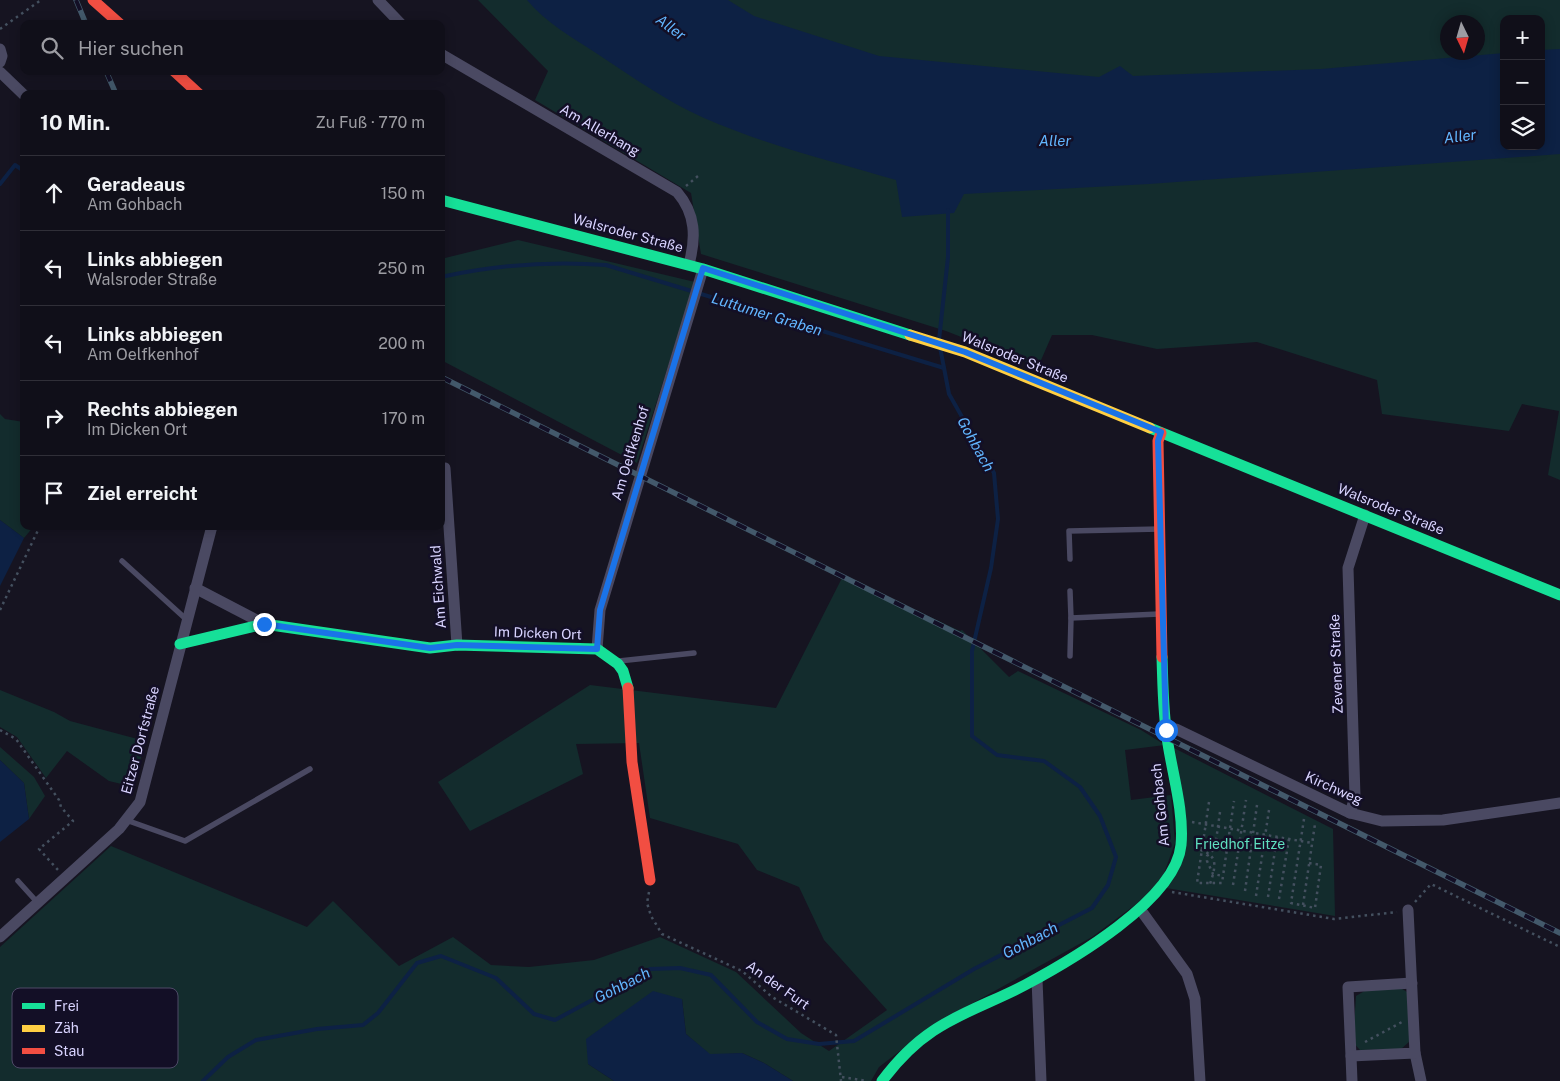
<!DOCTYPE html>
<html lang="de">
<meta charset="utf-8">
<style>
:root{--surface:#100f19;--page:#1e1d26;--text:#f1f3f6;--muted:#9c9ca2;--line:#302f38}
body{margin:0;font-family:"Public Sans",sans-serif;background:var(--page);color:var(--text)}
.controls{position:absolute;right:15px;top:15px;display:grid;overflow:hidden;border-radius:10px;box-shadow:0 2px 12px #0003}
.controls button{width:45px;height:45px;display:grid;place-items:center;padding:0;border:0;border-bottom:1px solid var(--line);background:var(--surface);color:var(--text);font:25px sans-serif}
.compass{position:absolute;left:1440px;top:15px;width:45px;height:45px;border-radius:50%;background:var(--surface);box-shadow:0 2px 12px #0003;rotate:175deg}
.stop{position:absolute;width:15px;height:15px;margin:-11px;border:4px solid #1a73e8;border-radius:50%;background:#fff}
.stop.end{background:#1a73e8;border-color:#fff;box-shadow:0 1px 5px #0008}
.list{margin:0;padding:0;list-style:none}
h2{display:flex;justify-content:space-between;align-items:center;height:65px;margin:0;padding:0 20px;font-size:21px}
h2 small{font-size:16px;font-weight:400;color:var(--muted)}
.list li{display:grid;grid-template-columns:32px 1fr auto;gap:15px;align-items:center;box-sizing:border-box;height:75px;padding:0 20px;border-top:1px solid var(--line)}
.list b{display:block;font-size:19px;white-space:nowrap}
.list p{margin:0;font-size:16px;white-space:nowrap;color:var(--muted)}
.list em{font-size:16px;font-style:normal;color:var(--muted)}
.icon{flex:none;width:28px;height:28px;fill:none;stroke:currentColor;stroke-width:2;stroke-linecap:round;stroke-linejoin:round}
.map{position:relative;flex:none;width:1560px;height:1081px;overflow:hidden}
.search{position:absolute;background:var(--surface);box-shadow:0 2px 12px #0003;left:20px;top:20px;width:425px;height:55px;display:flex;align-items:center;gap:12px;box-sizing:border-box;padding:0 18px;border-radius:10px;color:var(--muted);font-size:19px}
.panel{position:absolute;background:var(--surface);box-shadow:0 2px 12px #0003;left:20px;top:90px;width:425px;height:440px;border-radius:10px}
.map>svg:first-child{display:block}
</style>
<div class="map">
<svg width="1560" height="1081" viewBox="0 0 1560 1081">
<rect width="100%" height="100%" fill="#161421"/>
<g fill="#132c2d" fill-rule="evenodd">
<path d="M478,0h1082v480l-12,-5 11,-64 -37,-7 -13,27 -127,-17 -5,-34 -120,-38 -100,7 -65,-14h-40l-14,32 -92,-36 -245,-77 -10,-61 -156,-93 13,-29zM1504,19h37v127h-37zM1448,22h30v30h-30z"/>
<polygon points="518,240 695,282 637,463 441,360 441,259"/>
<polygon points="0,414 5,419 24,422 24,526 34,526 24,538 0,520"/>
<polygon points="843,576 960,631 962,630 1009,677 1018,671 1141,730 1165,745 1125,750 1131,800 1171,795 1175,843 1159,887 1092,937 935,1024 879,1067 871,1081 793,1081 764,1063 742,1053 710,1055 686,1034 682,999 588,1064 614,1081 0,1081 0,947 111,846 307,927 333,901 399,966 453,937 491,965 529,967 594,960 660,937 736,972 801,1033 829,1051 887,1010 824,940 799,887 757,870 738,844 650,818 639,743 576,744 583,774 470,831 438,782 590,685 776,708"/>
<polygon points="0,690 54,712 70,721 145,741 134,787 109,781 67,751 46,778 17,737 0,727"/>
<polygon points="0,747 34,777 45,796 29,819 24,783 0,760"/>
<polygon points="1172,747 1333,829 1335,916 1166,888 1179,864"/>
<polygon points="1399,987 1407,992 1410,1041 1401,1049 1360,1050 1353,1042 1356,996 1368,989"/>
</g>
<g fill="#0d2144">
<path d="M527,0h201l26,16 125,40 220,21 21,-11 13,10 188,-7 183,-16v93h37v-96l19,-1v105l-411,30 -185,10 -10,19 -52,4 -6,-37c-65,-19 -130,-35 -192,-62 -38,-17 -73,-42 -108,-65 -23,-15 -51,-31 -69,-53z"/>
<polygon points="0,520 24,538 0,586"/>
<polygon points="0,760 24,783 29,819 0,842"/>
<polygon points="653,991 682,999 686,1034 710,1054 742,1053 764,1063 793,1081 614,1081 588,1064 586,1039"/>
</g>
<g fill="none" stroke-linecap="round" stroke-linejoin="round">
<g stroke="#0d2144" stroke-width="4">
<polyline points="0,184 15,165 24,171"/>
<path d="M441,277c54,-12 110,-16 165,-12l338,103"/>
<polyline points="939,340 948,257 948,210"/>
<polyline points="203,1081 228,1057 256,1040 317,1029 363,1025 378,1013 417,963 441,956 496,978 534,1014 555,1020 650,969 680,968 711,975 757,1022 787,1039 819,1044 854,1041 974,969 1092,908 1108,885 1116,857 1100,816 1080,787 1044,761 997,755 972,736 972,651 991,568 998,519 994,473 949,394 940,347"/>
</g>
<g stroke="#44505f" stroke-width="2.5" stroke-dasharray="2.5 4" stroke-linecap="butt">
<polyline points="0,29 41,0"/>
<polyline points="686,186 698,176"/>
<polyline points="441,432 443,456"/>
<polyline points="0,610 40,526"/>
<polyline points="0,730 16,739 59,800 61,807 73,821 39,849 58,870"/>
<polyline points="1209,802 1197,883 1222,883 1234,801"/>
<polyline points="1220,812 1215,848 1207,856 1207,861 1213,874 1223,876"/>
<polyline points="1304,819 1291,903 1315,908 1321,865 1309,863"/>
<polyline points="1192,822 1312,843"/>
<path d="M1194,848c24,6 23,15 16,36"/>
<polyline points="1233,885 1246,800"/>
<polyline points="1245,891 1257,805"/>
<polyline points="649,892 647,903 651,916 662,934 742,971 772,997 836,1035 841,1081"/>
<polyline points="1172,892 1334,919 1397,912"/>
<polyline points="1256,896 1269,810"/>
<polyline points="1268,897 1277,837"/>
<polyline points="1279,899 1289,839"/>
<polyline points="1415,902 1431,884 1560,947"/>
<polyline points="1303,905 1315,824"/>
<polyline points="1365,1042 1402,1022"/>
<polyline points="842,1077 867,1081"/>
</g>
<g stroke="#4a4962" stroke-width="5.5">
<polyline points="1070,559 1069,531 1160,529"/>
<polyline points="122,561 187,620"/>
<polyline points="1070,591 1071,618 1159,614"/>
<polyline points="1070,656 1071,618"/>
<polyline points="619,661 694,653"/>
<polyline points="126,820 185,841 310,769"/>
<polyline points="18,881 37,902"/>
</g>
<g stroke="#4a4962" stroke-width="11">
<polyline points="378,0 401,24"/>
<polyline points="0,49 2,56 0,62"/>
<path d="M441,54l236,138c19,22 19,46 12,72"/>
<polyline points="0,72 24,95"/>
<polyline points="445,468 457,645"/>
<polyline points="195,588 264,624"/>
<polyline points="597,649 600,610 703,269"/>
<polyline points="1166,729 1176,729 1350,813 1382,821 1443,820 1560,803"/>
<polyline points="1350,813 1355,797 1348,568 1365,515"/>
<polyline points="1140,909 1187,974 1195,999 1200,1081"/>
<polyline points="0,937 119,829 140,802 212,526"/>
<polyline points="1037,979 1041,1081"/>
<polyline points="1415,1053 1421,1081"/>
<polyline points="1351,1056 1348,987 1412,983"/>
<polyline points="1352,1081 1351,1056 1415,1053 1408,910"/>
</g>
<g stroke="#16e098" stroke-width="11">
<polyline points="441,200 703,269 910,335"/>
<polyline points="1150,428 1560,595"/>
<polyline points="180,644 264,624 430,648 457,645 597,649 618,664 623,671 628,688"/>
<path d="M882,1081c15,-20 30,-36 51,-50 28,-19 62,-30 92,-46 45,-24 151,-85 156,-140 3,-33 -8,-69 -13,-101 -5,-29 -5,-58 -6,-87"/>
</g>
<polyline stroke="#ffcf43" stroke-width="11" points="910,335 965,352 1150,428"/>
<g stroke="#f24e42" stroke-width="11">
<polyline points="93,0 120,24"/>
<polyline points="174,71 199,94"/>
<polyline points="1161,433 1158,441 1162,657"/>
<polyline points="628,688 632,762 650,880"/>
</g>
<g stroke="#43596b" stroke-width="5.5">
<g id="rail">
<polyline points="76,0 86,24"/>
<polyline points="106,71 116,94"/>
<polyline points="441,377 1560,933"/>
</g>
</g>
<use href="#rail" stroke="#130f26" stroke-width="4" stroke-dasharray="11" stroke-linecap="butt"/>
</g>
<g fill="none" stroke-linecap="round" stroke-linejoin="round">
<polyline stroke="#1a73e8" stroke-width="6" points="264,624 430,648 457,645 597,649 600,610 703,268 965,352 1161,432 1158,441 1166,730"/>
</g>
<g text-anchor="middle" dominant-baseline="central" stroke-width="5" stroke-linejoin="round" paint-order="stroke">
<g font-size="14" fill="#d9d4ff" stroke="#130f26">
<text transform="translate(600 130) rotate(30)">Am Allerhang</text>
<text transform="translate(628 233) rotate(15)">Walsroder Straße</text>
<text transform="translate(1015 357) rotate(22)">Walsroder Straße</text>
<text transform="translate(630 453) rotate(-73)">Am Oelfkenhof</text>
<text transform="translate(1391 509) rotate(22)">Walsroder Straße</text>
<text transform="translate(438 587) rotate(-94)">Am Eichwald</text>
<text transform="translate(538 633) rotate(2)">Im Dicken Ort</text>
<text transform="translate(1336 664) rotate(-92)">Zevener Straße</text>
<text transform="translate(140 740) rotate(-75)">Eitzer Dorfstraße</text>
<text transform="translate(1334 788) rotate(24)">Kirchweg</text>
<text transform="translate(1160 805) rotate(-96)">Am Gohbach</text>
<text transform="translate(778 985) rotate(35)">An der Furt</text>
</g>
<g font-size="14" fill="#5fe0c0" stroke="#130f26">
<text x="1240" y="844">Friedhof Eitze</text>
</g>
<g font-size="15" font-style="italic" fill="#62b6ff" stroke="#130f26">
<text transform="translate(671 27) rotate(36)">Aller</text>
<text transform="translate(1460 136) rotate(-7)">Aller</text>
<text x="1055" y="140">Aller</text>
<text transform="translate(767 314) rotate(17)">Luttumer Graben</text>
<text transform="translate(976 444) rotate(61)">Gohbach</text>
<text transform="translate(1030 940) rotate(-28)">Gohbach</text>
<text transform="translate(622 985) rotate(-27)">Gohbach</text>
</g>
</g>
<rect x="12" y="988" width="166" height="80" rx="8" fill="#130f26" stroke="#4e4a67" stroke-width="1"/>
<rect x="22" y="1003" width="23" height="6" fill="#16e098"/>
<rect x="22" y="1025" width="23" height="7" fill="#ffcf43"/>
<rect x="22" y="1048" width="23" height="6" fill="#f24e42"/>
<g font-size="14" fill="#d9d4ff">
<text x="54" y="1011">Frei</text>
<text x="54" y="1033">Zäh</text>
<text x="54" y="1056">Stau</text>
</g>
</svg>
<div class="controls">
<button>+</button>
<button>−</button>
<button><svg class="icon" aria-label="layers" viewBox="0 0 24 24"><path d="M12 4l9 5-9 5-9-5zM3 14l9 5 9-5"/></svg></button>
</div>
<svg class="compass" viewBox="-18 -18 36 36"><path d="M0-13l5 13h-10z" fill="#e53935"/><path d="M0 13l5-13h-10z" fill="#9c9ca2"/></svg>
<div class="stop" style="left:1166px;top:730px"></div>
<div class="stop end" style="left:264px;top:624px"></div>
<div class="search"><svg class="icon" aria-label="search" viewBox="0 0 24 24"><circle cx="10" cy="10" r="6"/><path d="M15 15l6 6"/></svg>Hier suchen</div>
<section class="panel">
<h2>10 Min.<small>Zu Fuß · 770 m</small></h2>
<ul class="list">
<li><svg class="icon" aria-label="ahead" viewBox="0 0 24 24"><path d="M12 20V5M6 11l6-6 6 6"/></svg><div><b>Geradeaus</b><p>Am Gohbach</p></div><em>150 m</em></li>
<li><svg class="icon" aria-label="left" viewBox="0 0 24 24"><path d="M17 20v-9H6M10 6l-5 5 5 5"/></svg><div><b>Links abbiegen</b><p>Walsroder Straße</p></div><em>250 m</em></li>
<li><svg class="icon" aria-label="left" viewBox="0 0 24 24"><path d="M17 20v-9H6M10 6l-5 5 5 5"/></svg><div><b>Links abbiegen</b><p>Am Oelfkenhof</p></div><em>200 m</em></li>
<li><svg class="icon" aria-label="right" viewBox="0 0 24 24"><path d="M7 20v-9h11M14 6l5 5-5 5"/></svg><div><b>Rechts abbiegen</b><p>Im Dicken Ort</p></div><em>170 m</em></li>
<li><svg class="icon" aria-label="arrive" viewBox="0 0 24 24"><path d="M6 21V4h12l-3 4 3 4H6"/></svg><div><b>Ziel erreicht</b></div></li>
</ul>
</section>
</div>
